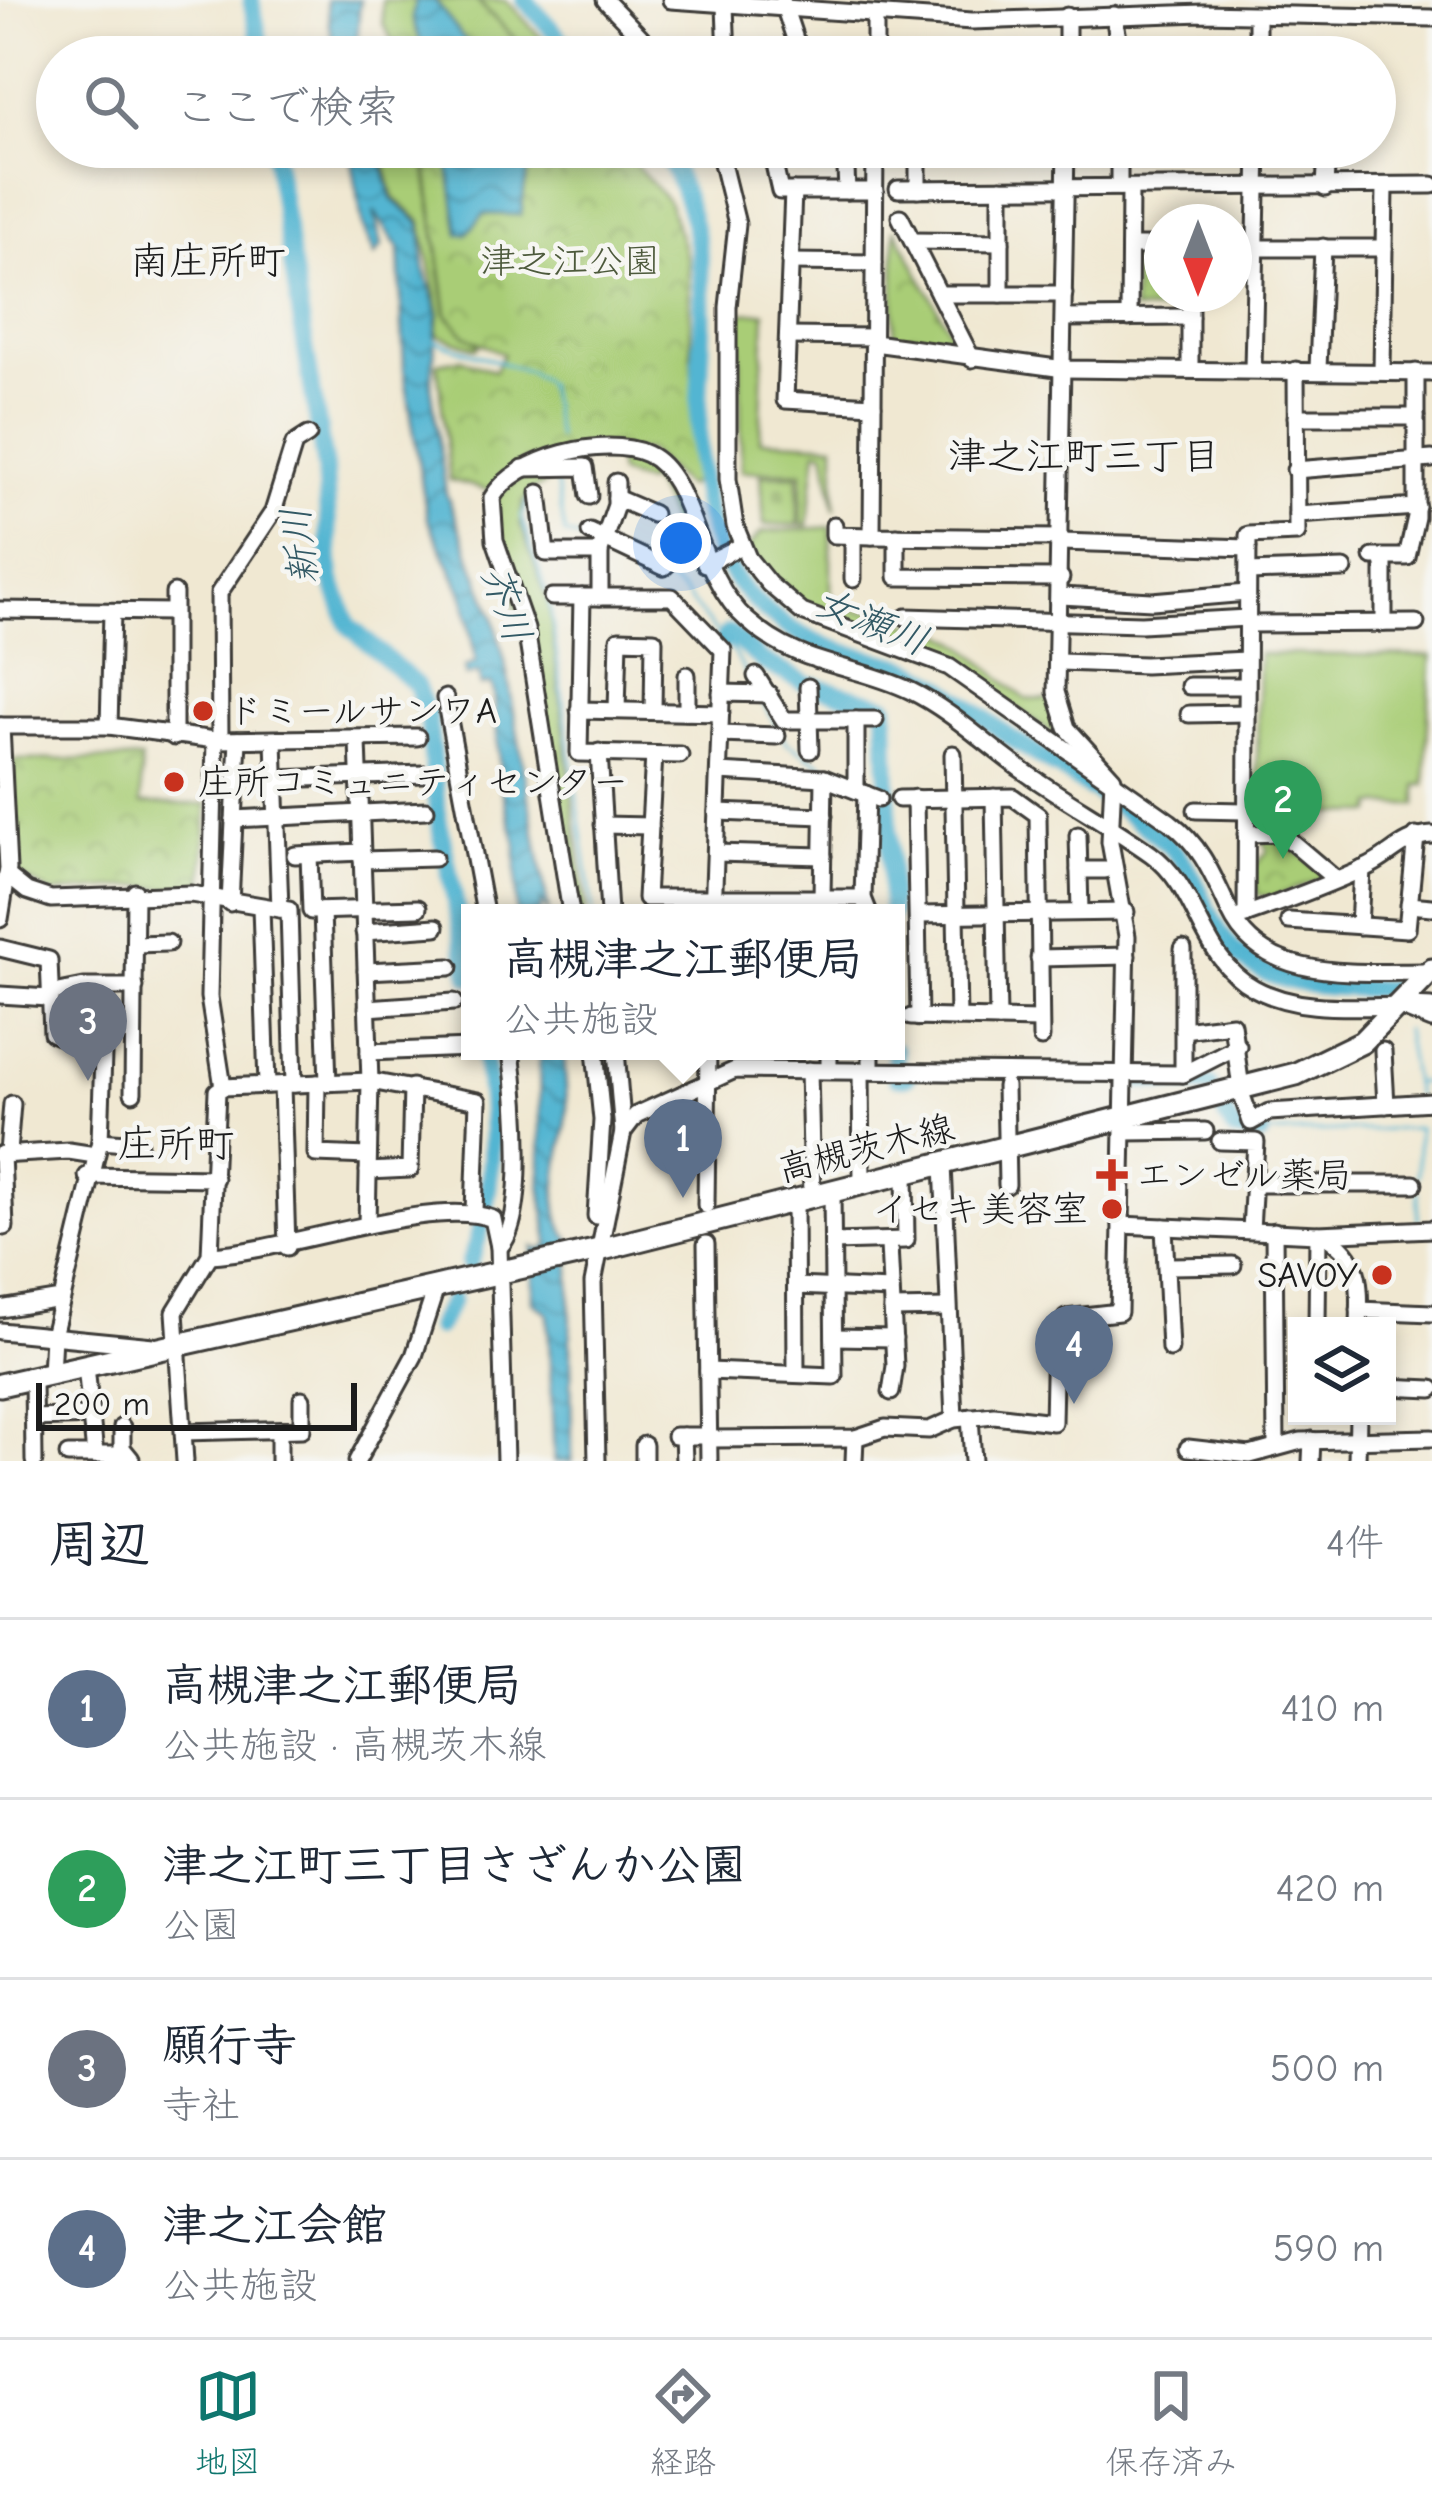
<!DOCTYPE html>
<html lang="ja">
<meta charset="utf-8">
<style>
:root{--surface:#fff;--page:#f2f2f3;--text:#1f2937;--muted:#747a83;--line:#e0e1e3;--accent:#0f766e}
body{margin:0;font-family:"Comic Neue","Klee One",sans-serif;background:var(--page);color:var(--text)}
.controls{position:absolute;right:36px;bottom:36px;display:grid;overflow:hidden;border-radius:0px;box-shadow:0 6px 18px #0003}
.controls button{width:108px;height:108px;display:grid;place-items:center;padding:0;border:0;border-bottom:3px solid var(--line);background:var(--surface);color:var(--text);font:60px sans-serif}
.compass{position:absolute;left:1144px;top:204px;width:108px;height:108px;border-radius:50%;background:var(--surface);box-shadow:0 6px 18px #0003;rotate:180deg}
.scale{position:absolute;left:36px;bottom:30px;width:321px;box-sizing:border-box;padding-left:12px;border:6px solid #1c1c1c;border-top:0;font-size:33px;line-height:42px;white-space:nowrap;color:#1c1c1c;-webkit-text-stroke:9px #f6f6f2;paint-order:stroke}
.you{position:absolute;left:681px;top:543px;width:42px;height:42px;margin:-30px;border:9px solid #fff;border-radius:50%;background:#1a73e8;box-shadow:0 0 0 18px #1a73e833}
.badge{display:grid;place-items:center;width:78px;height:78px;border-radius:50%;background:var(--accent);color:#fff;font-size:39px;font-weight:700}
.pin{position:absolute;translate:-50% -99px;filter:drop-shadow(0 3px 6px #0008)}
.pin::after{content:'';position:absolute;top:63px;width:42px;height:36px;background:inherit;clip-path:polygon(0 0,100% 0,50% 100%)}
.popup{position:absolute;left:461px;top:904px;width:444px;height:156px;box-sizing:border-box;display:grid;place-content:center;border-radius:0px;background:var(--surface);filter:drop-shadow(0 3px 9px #0005);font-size:39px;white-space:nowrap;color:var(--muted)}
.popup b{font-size:45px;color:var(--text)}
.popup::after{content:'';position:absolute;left:50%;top:100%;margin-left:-24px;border:24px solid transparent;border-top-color:var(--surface)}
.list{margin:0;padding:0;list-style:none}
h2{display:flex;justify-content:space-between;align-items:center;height:156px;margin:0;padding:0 48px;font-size:51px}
h2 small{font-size:39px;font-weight:400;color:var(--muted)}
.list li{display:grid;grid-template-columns:78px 1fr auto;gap:36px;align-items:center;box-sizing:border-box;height:180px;padding:0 48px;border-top:3px solid var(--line)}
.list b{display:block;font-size:45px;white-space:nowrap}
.list p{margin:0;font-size:39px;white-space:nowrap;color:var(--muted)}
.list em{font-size:39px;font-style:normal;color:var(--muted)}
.icon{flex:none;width:66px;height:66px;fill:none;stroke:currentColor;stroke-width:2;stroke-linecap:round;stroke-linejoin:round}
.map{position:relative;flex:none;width:1432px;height:1461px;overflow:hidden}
.search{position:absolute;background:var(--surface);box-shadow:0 6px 18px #0003;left:36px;right:36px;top:36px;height:132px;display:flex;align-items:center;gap:30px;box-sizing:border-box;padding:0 42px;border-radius:66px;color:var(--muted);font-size:45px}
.sheet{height:876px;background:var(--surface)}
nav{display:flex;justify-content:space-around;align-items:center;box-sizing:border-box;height:168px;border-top:3px solid var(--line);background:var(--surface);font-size:33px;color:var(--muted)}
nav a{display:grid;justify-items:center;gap:6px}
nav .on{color:var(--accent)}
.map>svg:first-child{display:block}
</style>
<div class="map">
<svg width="1432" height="1461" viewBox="0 0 1432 1461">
<defs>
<pattern id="cemetery-stones" width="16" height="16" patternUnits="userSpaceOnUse" patternTransform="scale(3)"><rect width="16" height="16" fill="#a9cd76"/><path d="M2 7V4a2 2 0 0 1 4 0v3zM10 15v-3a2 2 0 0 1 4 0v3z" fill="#91af66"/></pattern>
<pattern id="park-crowns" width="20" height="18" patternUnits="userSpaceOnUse" patternTransform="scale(3)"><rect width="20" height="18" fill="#a9cd76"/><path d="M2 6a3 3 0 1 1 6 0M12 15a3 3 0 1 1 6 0" fill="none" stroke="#91af66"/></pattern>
<pattern id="water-waves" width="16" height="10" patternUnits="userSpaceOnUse" patternTransform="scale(3)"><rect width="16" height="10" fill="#53b5d2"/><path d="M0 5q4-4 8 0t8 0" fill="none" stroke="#4492aa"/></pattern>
</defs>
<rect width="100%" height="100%" fill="#f6f6f2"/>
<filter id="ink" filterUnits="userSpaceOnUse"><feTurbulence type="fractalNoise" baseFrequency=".00833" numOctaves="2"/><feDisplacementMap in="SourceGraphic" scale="24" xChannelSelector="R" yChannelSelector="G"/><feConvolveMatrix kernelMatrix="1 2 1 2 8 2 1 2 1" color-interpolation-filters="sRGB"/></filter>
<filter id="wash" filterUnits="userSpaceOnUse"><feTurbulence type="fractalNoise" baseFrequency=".004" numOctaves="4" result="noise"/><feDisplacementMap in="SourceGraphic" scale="48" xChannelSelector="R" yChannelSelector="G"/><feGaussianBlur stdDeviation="2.7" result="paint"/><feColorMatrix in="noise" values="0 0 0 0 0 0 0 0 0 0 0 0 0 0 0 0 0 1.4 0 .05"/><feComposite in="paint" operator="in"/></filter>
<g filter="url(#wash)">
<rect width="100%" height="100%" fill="#f0e8d2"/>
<g fill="#a9cd76" stroke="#627449" stroke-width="3">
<polygon points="477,0 506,0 559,57 533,57"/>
<polygon points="380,147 423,147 446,315 479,345 476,348 437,335 439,311 421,221 394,198"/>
<polygon points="765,312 760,440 835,444 835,510 825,451 817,450 808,525 801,525 802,472 741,471 740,313"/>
<path d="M618,454l29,4 34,40 14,79c-19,-28 -26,-77 -47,-98l-3,4 -27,-9z"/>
<polygon points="527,472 573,477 558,477 531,491 523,502 520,523 549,605 586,913 577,913 539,700 497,532 497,496"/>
<path d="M831,527v66l8,15 59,7 6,8c56,3 81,46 122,76l24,1 11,31 22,23 -140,-97 -105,-33 -50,-28 -41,-48 15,-16z"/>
<polygon points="1259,654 1431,656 1425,785 1417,785 1417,805 1374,805 1373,813 1256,814"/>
</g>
<polygon fill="url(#cemetery-stones)" stroke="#627449" stroke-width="3" points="761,475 798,475 798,525 764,525"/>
<g fill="url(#park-crowns)" stroke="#627449" stroke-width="3">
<polygon points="382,0 476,0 532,57 402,57 383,24"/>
<polygon points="424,147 620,147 668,201 688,261 697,479 686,487 647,450 526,460 492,491 450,480 437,363 461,359 495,371 503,354 466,336 447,314"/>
<polygon points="895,228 957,345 954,348 894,337"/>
<polygon points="1152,249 1152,269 1162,270 1162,294 1185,294 1185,311 1133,311 1133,252"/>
<polygon points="141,759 141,804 207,804 203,892 141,886 53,893 14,873 13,760"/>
<polygon points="1262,838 1279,838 1323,873 1322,878 1274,897 1258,895 1253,868 1268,851"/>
</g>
<g fill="url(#water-waves)" stroke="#386877" stroke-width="3">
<polygon points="326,0 360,0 356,57 335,57"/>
<path d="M416,0h19c18,24 25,38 48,57h-57l-14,-39z"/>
<polygon points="350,147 378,147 392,199 419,222 422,232 424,268 438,311 431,385 446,493 494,617 506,666 549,913 541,901 540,913 516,913 516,843 501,788 494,693 491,684 481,686 478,673 466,676 464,668 476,662 464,597 427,517 404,370 399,248 374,211 382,246 375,255 363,228"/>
<path d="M446,147h94c-16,19 -16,48 -19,68l-37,-1 -17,20h-8z"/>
<path d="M539,1051h25c0,19 3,38 3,57 0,37 -26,101 3,131l2,222h-18l-6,-148 -15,-11v-55l8,3 8,-5 -8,-62z"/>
</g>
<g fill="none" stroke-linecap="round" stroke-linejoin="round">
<g stroke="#53b5d2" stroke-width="3">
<polyline points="433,340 529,372 547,384 557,437"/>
<polyline points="556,480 565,534 597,544"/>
<polyline points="531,494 521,517 546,591"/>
<polyline points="655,571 684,593 715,631"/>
<polyline points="549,600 593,913"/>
<polyline points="730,647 753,685"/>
<polyline points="761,699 786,742 842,777"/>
<polyline points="1405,1030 1416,1096"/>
<polyline points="1414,1083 1432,1081"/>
<polyline points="1261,1134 1418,1128 1418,1176"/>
<polyline points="1418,1220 1418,1192"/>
</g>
<g stroke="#53b5d2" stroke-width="18">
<polyline points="251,0 263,57"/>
<polyline points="525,0 577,57"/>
<polyline points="273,147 325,469 331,577 349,626 416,685 428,716 438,817 470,976"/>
<path d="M661,147c86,138 2,276 59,406 21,48 75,85 124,99 26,8 54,10 78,23 32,17 59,42 89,63 51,34 111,66 157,107 23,21 33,50 46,77 34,72 117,65 184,67"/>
<polyline points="723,641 729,633 762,661 803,682"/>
<polyline points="812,685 886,706 891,913"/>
<polyline points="895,1051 896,1077 907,1077"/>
<polyline points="1142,1081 1209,1085"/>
<polyline points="1219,1104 1234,1130 1261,1134"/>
<path d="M469,1264c26,-65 28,-145 14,-213"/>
<polyline points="437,1327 452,1300"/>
</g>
</g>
</g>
<g filter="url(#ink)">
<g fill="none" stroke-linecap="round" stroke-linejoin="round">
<g stroke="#3c3b37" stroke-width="21">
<g id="minor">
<polyline points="605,0 660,57"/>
<polyline points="671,0 972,21 1203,13 1432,18"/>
<polyline points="783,3 801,57"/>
<polyline points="725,6 727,57"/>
<polyline points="1114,15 1121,57"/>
<polyline points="875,57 875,16"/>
<polyline points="1067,57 1067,16"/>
<polyline points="1257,57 1257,15"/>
<path d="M718,147l19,77 -9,83v172l7,47 13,32 21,26 33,28 147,55 221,155c32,24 43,54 60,90 34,73 133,59 200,60"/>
<polyline points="770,147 780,191 875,191"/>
<polyline points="845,147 847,191"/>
<polyline points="875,147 872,536 1061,538"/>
<polyline points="1066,147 1056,692 1067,728 1113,778 1110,842 1127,936 1121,1225 1318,1234 1432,1229"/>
<polyline points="1119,187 1119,147"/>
<polyline points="1001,188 1001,294"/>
<polyline points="1325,188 1327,147"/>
<polyline points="898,189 1432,185"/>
<polyline points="918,189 918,147"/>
<polyline points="793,191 785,400 873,405"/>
<polyline points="900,217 972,359"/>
<polyline points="913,241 1001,242"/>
<polyline points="1130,246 1162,246"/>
<polyline points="1234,248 1384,248"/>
<polyline points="790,262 874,263"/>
<polyline points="939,294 1064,294"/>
<polyline points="1190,294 1190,366"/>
<polyline points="1064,318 1190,317"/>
<polyline points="1129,318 1130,188"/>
<polyline points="788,336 873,337"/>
<polyline points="874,343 1064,369 1432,373"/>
<polyline points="1253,369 1258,147"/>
<polyline points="1318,369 1323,247"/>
<polyline points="1382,370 1385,188"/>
<polyline points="1296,417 1416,417"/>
<polyline points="523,468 585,467 589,496"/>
<polyline points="1295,470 1432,459"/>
<polyline points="539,493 546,553 600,553"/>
<polyline points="616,498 653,514"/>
<polyline points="1297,515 1417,507"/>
<polyline points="834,525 834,535 872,536"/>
<polyline points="590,532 664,567 674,558"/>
<polyline points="853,536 853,579"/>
<polyline points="897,536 897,577 1061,578"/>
<polyline points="1061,542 1248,548"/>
<polyline points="1373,557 1407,557 1416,517 1416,372"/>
<polyline points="1384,558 1384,623"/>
<polyline points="705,564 741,546"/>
<polyline points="1248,572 1344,569"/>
<polyline points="1061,596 1152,601 1247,593"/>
<polyline points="552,597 672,597 723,650 713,913"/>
<polyline points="582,597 579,753 680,755"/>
<polyline points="600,597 600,551 616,505 616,482"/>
<polyline points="0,610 173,612"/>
<polyline points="906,617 1141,624 1247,618"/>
<polyline points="1247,624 1416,623"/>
<polyline points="1060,662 1145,665 1246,660"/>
<polyline points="756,676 784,720 875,720"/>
<polyline points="1189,686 1246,686"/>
<polyline points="808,687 810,750"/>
<polyline points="721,693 769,694"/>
<polyline points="445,698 485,913"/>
<polyline points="579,710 721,713"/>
<polyline points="617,710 619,639 654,640 653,711"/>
<polyline points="687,712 687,675"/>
<polyline points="1189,714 1246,713"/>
<polyline points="856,720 856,790"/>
<polyline points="0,726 109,726 215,740 417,737"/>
<polyline points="109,726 112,612"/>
<polyline points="720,734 777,736"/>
<polyline points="174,737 174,593"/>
<polyline points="220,740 219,593 273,512 294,444 308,435"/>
<polyline points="274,741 280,909 289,910 294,1084"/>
<polyline points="358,741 370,1081 367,1225"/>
<polyline points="599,752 609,913"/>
<polyline points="953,754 958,1018"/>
<polyline points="654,755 646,898 863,898"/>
<polyline points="719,772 824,778 878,799"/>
<polyline points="276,779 424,774"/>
<polyline points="866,794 863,898 869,913"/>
<polyline points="994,797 998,1019"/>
<polyline points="915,798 919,1018"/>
<polyline points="899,799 1013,797 1038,815 1041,1038"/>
<polyline points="1196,810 1245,811"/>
<polyline points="717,812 824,816"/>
<polyline points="234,819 426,810"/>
<polyline points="603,825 650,826"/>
<polyline points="1246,834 1281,833 1334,878"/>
<polyline points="1078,835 1080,911"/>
<polyline points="716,853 823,856"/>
<polyline points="295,855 362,852"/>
<polyline points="309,855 311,911 418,908"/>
<polyline points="362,860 434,858"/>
<polyline points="1079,870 1105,870"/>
<polyline points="7,875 27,891 51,899 191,894 280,909"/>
<polyline points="822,897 824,778"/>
<polyline points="230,903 238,740"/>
<polyline points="1409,905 1432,907"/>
<polyline points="261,907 267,1085"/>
<polyline points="322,911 328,1083"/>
<path d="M571,913l-45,-284 -31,-89 -3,-42c23,-41 113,-63 155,-44 48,22 47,119 100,166 53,48 106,43 164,71 41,20 74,53 111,79 42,30 87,54 129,84 49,35 47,103 103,134 53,29 120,15 178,19"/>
<polyline points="918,915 1126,912"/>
<polyline points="1246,915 1248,535 1297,533 1296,370"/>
<path d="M1239,917c43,-15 84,-30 126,-49 26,-11 36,-31 67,-33"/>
<polyline points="0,919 8,869 1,726"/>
<polyline points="1289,921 1407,929 1416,836"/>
<polyline points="1359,926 1362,869"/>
<polyline points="364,932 436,927"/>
<polyline points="135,944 168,943"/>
<polyline points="0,948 49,960 52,1033 103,1055 100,1141 53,1336 51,1374"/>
<polyline points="1039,958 1127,956"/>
<polyline points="366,971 450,967"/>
<polyline points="49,994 84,987 135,987"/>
<polyline points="0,995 49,998"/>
<polyline points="367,1008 454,1002"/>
<polyline points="1407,1010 1432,1020"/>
<polyline points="911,1017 1040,1020"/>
<polyline points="1183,1030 1232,1024 1242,1095 1251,1122 1269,1112 1432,1102"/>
<polyline points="595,1051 602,1120 596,1216"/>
<polyline points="616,1051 623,1132"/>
<polyline points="829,1051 829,1070"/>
<polyline points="871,1051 871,1070"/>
<polyline points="1383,1051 1386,1105"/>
<polyline points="369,1052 469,1048"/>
<polyline points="809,1070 812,1197"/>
<polyline points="861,1070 862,1184"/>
<polyline points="1183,1074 1183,949"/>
<polyline points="317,1083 316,1154 368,1156"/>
<polyline points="282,1085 287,1247"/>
<polyline points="1005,1086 1007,1185"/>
<polyline points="223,1087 370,1081 478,1101 474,1211"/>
<polyline points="133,1093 135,892"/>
<polyline points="1125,1132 1205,1131"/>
<polyline points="100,1141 139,1144"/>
<polyline points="1220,1141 1256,1142 1251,1230"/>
<polyline points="8,1152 12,1104"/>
<polyline points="2,1154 5,1227"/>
<polyline points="0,1155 69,1151 95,1155"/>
<polyline points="943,1164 954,1419"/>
<polyline points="368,1171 410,1169 412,1087"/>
<polyline points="87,1176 215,1178"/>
<polyline points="1252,1184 1414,1184"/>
<polyline points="795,1201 796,1374"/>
<polyline points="706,1205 708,1051"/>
<polyline points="1164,1227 1170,1349"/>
<polyline points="1274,1231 1276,1446"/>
<path d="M1326,1236c37,22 34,51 33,90"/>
<polyline points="833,1242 906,1240 905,1174"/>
<polyline points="706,1244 709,1461"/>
<polyline points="889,1245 895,1366 891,1392"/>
<path d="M499,1247c30,-23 17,-159 12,-196"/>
<path d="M210,1255c74,-3 225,-60 283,-36l6,28 6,214"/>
<polyline points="1169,1266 1233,1265"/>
<polyline points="796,1286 891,1290"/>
<polyline points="0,1309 61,1299"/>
<polyline points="892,1309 948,1308"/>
<polyline points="1359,1310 1432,1313"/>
<polyline points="1317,1326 1318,1234"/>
<polyline points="0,1331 153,1346"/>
<polyline points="834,1337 894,1338"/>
<polyline points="86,1366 95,1455"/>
<polyline points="708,1371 834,1376 832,1192"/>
<polyline points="33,1378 34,1461"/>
<polyline points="1387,1387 1432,1389"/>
<polyline points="970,1417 973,1461"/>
<polyline points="33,1418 94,1416"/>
<polyline points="122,1427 122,1448 131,1459"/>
<polyline points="279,1430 279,1461"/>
<polyline points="184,1432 302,1429 302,1399"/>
<polyline points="675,1436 709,1436"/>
<polyline points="683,1436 684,1461"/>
<polyline points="709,1439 855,1438 885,1428 929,1430 954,1419 994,1415 1053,1422 1055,1334 1066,1318 1119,1312 1121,1225"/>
<polyline points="644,1445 644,1461"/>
<polyline points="1188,1448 1250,1455 1301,1441 1432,1438"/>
<polyline points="68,1455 127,1455"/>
<polyline points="185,1461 175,1312 210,1255 217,1091 223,1087 209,997 215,740"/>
<polyline points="357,1461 414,1356 436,1288"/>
<polyline points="597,1461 593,1283 623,1132 636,1115 735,1070 1183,1074 1238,1046"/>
<polyline points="854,1461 855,1438"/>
<polyline points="1311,1461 1312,1440"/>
<polyline points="1357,1461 1358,1416"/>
</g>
</g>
<g stroke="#3c3b37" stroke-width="27">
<polyline id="major" points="0,1385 599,1250 1296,1074 1362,1042 1432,970"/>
</g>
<use href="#minor" stroke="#fff" stroke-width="15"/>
<use href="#major" stroke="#fff" stroke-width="21"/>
</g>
</g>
<g fill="#c8321e" stroke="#f6f6f2" stroke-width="4.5">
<circle cx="203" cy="711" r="12"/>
<circle cx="174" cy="782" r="12"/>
<path d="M1106 1157h12v12h12v12h-12v12h-12v-12h-12v-12h12z"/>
<circle cx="1112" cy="1209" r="12"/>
<circle cx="1382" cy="1275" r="12"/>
</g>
<g text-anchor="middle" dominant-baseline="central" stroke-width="9" stroke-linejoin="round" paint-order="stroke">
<g font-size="36" fill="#4d5a3c" stroke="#f6f6f2">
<text x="570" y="261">津之江公園</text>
</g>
<g font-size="36" fill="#1c1c1c" stroke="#f6f6f2" text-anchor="start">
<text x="227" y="711">ドミールサンワA</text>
<text x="198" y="782">庄所コミュニティセンター</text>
<text x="1136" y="1175">エンゼル薬局</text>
<text x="1088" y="1209" text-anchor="end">イセキ美容室</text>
<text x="1358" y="1275" text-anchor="end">SAVOY</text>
</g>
<g font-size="36" fill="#1c1c1c" stroke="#f6f6f2">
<text transform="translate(866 1149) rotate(-14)">高槻茨木線</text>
</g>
<g font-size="39" fill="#1c1c1c" stroke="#f6f6f2">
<text x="208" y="261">南庄所町</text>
<text x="1084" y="456">津之江町三丁目</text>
<text x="176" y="1144">庄所町</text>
</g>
<g font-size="39" font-style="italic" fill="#325965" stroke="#f6f6f2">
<text transform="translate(300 546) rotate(-97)">新川</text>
<text transform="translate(506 604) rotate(71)">芥川</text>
<text transform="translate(872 622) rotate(22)">女瀬川</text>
</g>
</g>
</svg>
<div class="controls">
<button><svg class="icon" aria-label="layers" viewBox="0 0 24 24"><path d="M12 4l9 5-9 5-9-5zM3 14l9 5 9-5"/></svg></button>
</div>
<svg class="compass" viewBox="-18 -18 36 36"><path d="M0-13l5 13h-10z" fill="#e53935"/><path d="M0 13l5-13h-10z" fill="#747a83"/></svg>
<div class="scale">200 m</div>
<div class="you"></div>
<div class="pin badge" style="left:683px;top:1198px;background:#5c6f8a">1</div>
<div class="popup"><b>高槻津之江郵便局</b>公共施設</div>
<div class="pin badge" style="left:1283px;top:859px;background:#2e9e5b">2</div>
<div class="pin badge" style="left:88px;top:1081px;background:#6b7280">3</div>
<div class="pin badge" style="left:1074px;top:1404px;background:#5c6f8a">4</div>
<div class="search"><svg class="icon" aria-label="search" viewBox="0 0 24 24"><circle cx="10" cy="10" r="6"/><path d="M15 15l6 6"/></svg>ここで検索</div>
</div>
<section class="sheet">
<h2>周辺<small>4件</small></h2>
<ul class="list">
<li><span class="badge" style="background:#5c6f8a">1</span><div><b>高槻津之江郵便局</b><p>公共施設 · 高槻茨木線</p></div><em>410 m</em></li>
<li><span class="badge" style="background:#2e9e5b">2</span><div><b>津之江町三丁目さざんか公園</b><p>公園</p></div><em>420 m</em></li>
<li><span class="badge" style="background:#6b7280">3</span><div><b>願行寺</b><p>寺社</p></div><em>500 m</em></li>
<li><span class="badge" style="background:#5c6f8a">4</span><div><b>津之江会館</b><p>公共施設</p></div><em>590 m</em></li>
</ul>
</section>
<nav>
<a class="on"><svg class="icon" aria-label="map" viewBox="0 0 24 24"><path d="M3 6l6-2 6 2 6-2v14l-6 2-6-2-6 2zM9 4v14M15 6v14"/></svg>地図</a>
<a><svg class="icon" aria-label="directions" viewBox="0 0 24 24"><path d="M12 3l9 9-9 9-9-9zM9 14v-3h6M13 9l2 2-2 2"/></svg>経路</a>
<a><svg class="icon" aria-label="saved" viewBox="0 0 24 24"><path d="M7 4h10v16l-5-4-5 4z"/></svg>保存済み</a>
</nav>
